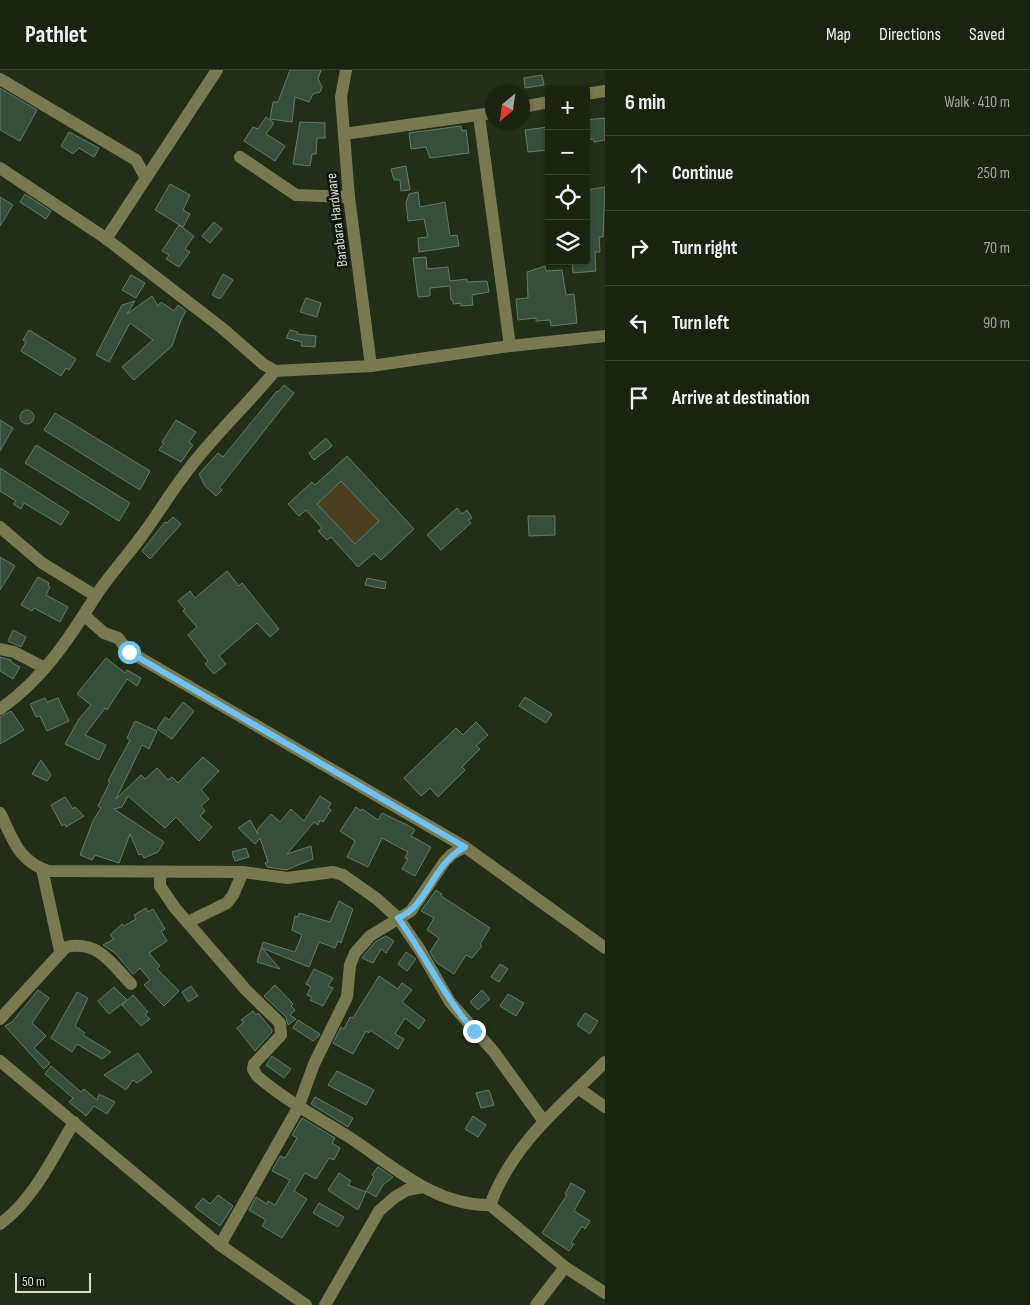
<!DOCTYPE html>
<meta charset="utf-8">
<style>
:root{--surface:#1a2310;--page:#232b19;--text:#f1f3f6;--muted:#9fa49f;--line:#384030}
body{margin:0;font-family:"Sofia Sans Condensed",sans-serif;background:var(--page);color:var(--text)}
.controls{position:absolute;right:15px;top:15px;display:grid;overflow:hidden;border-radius:5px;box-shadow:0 1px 4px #0004}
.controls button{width:45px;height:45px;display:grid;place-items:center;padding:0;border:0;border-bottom:1px solid var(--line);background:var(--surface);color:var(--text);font:25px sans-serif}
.compass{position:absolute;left:485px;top:15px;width:45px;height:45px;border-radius:50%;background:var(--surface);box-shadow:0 1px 4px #0004;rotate:209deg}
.scale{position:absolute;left:15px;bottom:12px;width:76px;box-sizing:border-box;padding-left:5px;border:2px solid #d6dfcf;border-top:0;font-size:14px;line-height:18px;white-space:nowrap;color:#d6dfcf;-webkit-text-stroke:4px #0f150a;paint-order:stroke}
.stop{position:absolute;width:15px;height:15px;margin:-11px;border:4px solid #6fc2f4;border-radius:50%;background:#fff}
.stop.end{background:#6fc2f4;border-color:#fff;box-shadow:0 1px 5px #0008}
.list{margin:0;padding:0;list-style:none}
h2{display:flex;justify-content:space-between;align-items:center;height:65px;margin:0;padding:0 20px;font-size:21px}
h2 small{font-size:16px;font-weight:400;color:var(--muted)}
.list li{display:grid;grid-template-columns:32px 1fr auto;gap:15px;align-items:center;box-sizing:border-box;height:75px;padding:0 20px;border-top:1px solid var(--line)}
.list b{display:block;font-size:19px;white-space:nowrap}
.list em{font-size:16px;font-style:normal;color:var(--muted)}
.icon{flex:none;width:28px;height:28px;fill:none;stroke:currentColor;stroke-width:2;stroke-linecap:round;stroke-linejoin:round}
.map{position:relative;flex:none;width:605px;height:1235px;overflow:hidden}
header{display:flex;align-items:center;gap:30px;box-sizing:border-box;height:70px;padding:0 25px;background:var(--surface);border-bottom:1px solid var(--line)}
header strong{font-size:24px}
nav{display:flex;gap:28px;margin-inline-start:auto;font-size:18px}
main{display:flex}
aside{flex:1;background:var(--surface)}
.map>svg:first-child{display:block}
</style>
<header>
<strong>Pathlet</strong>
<nav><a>Map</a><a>Directions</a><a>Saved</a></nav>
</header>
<main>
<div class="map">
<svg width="605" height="1235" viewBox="0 0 605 1235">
<rect width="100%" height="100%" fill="#222f16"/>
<polygon fill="#4c3f1f" points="341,411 379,451 355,474 317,434"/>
<g fill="#344e3b" stroke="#617c67" fill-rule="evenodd">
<polygon points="290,0 321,0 318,9 322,17 320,22 313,24 309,32 295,27 292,52 270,49 273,32 278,32"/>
<polygon points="542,5 544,15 525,18 524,8"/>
<polygon points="0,18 37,40 20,71 0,60"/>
<polygon points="266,47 274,53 266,64 285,76 275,91 244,71 253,57 258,59"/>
<polygon points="605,48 605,70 594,72 593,69 586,70 586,50"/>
<polygon points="300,52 325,53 325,68 317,68 316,84 312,84 310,96 293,94"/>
<polygon points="461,56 462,61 466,60 469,83 430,88 426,77 411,79 409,63"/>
<polygon points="548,57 549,80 528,82 525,60"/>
<polygon points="69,62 99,78 94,87 79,78 73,84 61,76"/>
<polygon points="406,96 410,120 401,121 400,110 394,110 391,99"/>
<polygon points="170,114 190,125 183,140 190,144 183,157 155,140"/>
<polygon points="605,117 603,167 599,167 600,182 595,182 596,201 573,203 572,191 586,191 586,120"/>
<polygon points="418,122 420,137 445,132 450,166 457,165 459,176 419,182 418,168 428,167 424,149 408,151 406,133 409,124"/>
<polygon points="25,124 51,141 46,149 20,132"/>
<polygon points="0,127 13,135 0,156"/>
<polygon points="214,152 222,159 210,173 202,166"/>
<polygon points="179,155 194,166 185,179 190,182 179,197 166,189 169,185 162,181"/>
<polygon points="426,187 427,199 448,197 450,211 467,209 467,212 487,211 489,222 472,225 473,235 461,236 461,233 453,234 453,230 451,230 450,216 430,218 430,226 418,227 413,188"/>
<polygon points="545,196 546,201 562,200 566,225 574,224 577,253 551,256 550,250 536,251 536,248 518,250 516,229 528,228 527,202"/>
<polygon points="223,204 233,210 220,229 212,225"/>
<polygon points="131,205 145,213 136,228 122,220"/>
<polygon points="152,226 158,236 161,232 174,241 178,235 186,241 181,250 172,276 134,310 122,297 153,270 130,253 109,292 96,285 122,235 135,231 127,244"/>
<polygon points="306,228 321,233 317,247 300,242"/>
<polygon points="29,260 76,289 69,300 66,298 61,306 21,281 26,272 23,270"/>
<polygon points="290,260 298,262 297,264 316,266 315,277 301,276 302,272 286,268"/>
<polygon points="284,315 294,323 219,418 222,420 216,426 205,416 199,404 218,383 223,387 277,321 278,322"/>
<circle cx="27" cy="347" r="7"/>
<polygon points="55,343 150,401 140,420 44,360"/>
<polygon points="0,350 13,358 0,381"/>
<polygon points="176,350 196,362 189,372 193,375 181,392 159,380 164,373 162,372"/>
<polygon points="326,368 332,376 314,390 309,383"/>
<polygon points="36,375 130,433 119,451 25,393"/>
<path d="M347,386l67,73 -33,31 -7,-7 -16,14 -27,-30 -4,3 -9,-9 4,-3 -16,-18 -7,6 -11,-12 24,-22 3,3zM341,411l38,40 -24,23 -38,-40z"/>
<polygon points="0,398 69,442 61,455 24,433 21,439 13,434 16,431 0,421"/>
<polygon points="457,438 462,444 467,440 472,448 468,450 471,453 441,480 427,465"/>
<polygon points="528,446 555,446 555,465 529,466"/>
<polygon points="173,447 181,454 150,489 142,481 165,452 167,453"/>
<polygon points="0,487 15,496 0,520"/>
<polygon points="227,501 239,516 242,513 279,559 270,567 257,553 219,586 226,594 214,604 205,594 208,591 188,565 197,557 183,541 185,539 178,531 190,521 195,528"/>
<polygon points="38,507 49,513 48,516 50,517 46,525 68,537 60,552 34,538 32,541 21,535"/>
<polygon points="367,508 386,512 385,519 365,515"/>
<polygon points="13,560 26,567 21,577 8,571"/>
<polygon points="0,587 11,590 11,592 20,597 13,609 0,601"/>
<polygon points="106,588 125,603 127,600 141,608 137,616 127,609 107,640 105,638 85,665 106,675 99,690 65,674 79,649 91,635 77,624"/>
<polygon points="525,627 552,644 546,653 519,636"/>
<polygon points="45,628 47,632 58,628 69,651 47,661 40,646 36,647 30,634"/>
<polygon points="183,632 194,641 172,669 157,659 165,647 169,650"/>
<polygon points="11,641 24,660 0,674 0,647"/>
<polygon points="135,651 157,661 149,679 142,675 116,729 141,705 145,709 157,698 168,710 172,707 178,713 203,687 219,701 201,720 209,729 201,736 205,741 200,746 212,757 199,771 176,747 165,758 128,726 122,737 114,739 164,772 158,782 144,788 142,784 139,785 130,764 119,793 95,785 92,790 80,785 93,751 101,738 98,736 110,712 108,711 130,670 127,668"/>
<polygon points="476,652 488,665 476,676 480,679 462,697 465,700 438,727 430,718 421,726 404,708 456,658 463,665"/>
<polygon points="41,690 51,705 47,711 32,704"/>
<polygon points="320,726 331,733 328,738 331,740 323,752 320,750 318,755 314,752 287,784 311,776 313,789 286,800 267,797 265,793 268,792 260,768 255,774 238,758 250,750 258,764 257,760 271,744 280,752 291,739 304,751"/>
<polygon points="65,727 73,739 75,737 84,746 66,757 65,754 62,756 51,735"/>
<polygon points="356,737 361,741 362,739 378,750 382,743 407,755 415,760 411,766 431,777 415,806 402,799 408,789 405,788 408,782 382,768 368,797 347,787 355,771 340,761"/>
<polygon points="246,778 249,787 235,791 232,782"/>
<polygon points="436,820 442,824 441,826 490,858 480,874 482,876 472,888 466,885 454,904 437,893 430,882 439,868 427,860 434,848 421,841"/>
<polygon points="339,831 353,839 341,873 338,871 335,878 319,872 309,897 262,878 280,899 257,892 263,872 295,882 302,865 292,860 295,846 298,847 299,843 330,852"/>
<polygon points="146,838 148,842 153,839 165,859 161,861 167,871 149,883 160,896 157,899 179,921 164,936 144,915 150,910 140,898 133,904 115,883 103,875 114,869 110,865 122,854 124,856 136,849 134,845"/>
<polygon points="386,866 394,871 386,883 381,879 373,893 362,888 375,872"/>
<polygon points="406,882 416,889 407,901 398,894"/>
<polygon points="500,894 508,899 499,912 491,907"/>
<polygon points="314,899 333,908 328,916 333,918 323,936 310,930 312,927 307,925 311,917 306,914"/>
<polygon points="379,906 398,919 402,913 412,920 402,932 425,950 419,959 405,948 395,964 404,969 398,979 370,960 369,963 366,961 353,984 333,973 341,957 344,959 350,947 353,948"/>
<polygon points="275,915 293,934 291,936 295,940 290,945 296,949 288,955 286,947 264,926"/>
<polygon points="191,916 198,926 188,932 182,922"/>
<polygon points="114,917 127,930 109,944 98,931"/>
<polygon points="38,920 49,928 32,953 46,966 34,978 50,993 44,999 5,956 12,952"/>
<polygon points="482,920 490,929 478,940 470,932"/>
<polygon points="77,922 88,928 75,956 85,963 83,965 111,982 102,989 77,974 72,982 51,968"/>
<polygon points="508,924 524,933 516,946 500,936"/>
<polygon points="133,925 148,942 145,944 150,949 141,956 122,935"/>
<polygon points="253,941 256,945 258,943 272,960 272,962 255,981 237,958 244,952 241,950"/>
<polygon points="585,943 598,951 590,964 577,955"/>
<polygon points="298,950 320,964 319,966 313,971 293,958"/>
<polygon points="138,983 152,1002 137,1013 133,1010 126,1020 104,1005"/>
<polygon points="272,986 291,999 284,1008 266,995"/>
<polygon points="51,996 81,1022 84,1019 97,1030 99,1024 115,1032 107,1044 94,1036 86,1046 69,1032 73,1028 45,1004"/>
<polygon points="337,1001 374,1020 366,1035 328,1015"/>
<polygon points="489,1020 494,1035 481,1038 476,1023"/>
<polygon points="315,1027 353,1048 348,1057 311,1034"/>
<polygon points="473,1046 486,1055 478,1067 465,1059"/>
<polygon points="302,1048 335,1068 332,1073 340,1078 334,1090 329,1088 316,1109 305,1103 294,1121 307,1129 282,1168 262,1156 266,1150 249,1140 256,1127 267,1134 268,1131 275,1135 290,1110 272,1101 280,1086 285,1088 297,1068 292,1065"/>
<polygon points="378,1097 393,1107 383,1115 376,1127 366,1121 374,1107 372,1105"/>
<polygon points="339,1103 351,1111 348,1115 366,1122 358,1140 328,1120"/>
<polygon points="571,1113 585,1121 574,1141 590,1151 585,1159 582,1156 571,1173 574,1174 569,1181 542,1163 567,1125 565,1124"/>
<polygon points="218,1125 233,1136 220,1156 195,1137 203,1128 210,1134"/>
<polygon points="319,1133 344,1147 338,1157 313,1143"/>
</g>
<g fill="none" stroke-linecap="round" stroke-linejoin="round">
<g stroke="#787950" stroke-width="12">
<polyline points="346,0 341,27 349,127 371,296"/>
<polyline points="0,9 136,90 146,108"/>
<polyline points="586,24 605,21"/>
<polyline points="522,37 549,32"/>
<polyline points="479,46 510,276"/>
<polyline points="344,64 492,43"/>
<polyline points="240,87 296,125 349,127"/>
<polyline points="0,98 104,167 222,258 263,294 275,301 371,296 510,276 605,266"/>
<polyline points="106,169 217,0"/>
<polyline points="0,457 42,493 96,526"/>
<polyline points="85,546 104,563 118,568 129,582 135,585 465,777 605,878"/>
<polyline points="0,579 14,582 45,598"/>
<path d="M0,639c41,-28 69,-70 95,-112 15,-23 35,-44 51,-67 13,-18 25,-38 39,-56 27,-37 61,-68 90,-103"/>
<path d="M0,743c13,26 18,48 48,58l195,1 44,6 46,-6 10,3 34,24 21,19 22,32 30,52 44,50 49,68"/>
<polyline points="42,799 60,881"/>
<path d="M160,803v13l15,22 71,82 34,33 1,12 -27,29 -1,5 4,7c29,25 60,41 92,61 43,28 87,70 141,68 23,-62 70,-98 115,-143"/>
<polyline points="188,852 227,833 233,825 243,802"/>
<path d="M0,949l66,-72c32,-7 45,16 65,37"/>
<polyline points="0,991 220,1175 306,1235"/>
<polyline points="578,1018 605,1037"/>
<polyline points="490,1135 565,1197 605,1223"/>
<path d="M0,1154c34,-25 53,-67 74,-102"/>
<polyline points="220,1175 298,1038 314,994 347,927 350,895 355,883 370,866 411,841 445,791 452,784 465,777"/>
<polyline points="325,1235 379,1141 395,1127 407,1120 423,1117"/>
<polyline points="536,1235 565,1197"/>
</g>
</g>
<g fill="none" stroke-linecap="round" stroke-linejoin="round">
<path stroke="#6fc2f4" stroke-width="6" d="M129,582l336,195c-34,18 -36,58 -67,71 27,37 46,79 76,113"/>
</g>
<g text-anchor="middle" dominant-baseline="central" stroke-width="5" stroke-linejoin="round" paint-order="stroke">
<g font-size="15" fill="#d6dfcf" stroke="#0f150a">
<text transform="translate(337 150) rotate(-97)">Barabara Hardware</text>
</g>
</g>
</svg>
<div class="controls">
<button>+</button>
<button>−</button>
<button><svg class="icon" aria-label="locate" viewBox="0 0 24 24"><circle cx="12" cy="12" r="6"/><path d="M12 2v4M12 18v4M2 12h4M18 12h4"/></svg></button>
<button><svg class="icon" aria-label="layers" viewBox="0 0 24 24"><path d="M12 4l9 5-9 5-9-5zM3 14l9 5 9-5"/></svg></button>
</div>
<svg class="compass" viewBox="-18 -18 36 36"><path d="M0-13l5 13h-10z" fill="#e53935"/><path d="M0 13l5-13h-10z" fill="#9fa49f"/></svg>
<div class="scale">50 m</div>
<div class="stop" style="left:129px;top:582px"></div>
<div class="stop end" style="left:474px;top:961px"></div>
</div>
<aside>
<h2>6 min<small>Walk · 410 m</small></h2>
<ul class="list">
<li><svg class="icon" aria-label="ahead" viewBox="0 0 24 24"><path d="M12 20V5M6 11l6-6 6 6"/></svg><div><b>Continue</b></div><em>250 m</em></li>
<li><svg class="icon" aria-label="right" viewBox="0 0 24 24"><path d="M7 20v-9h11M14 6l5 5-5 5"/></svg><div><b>Turn right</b></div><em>70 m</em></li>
<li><svg class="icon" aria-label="left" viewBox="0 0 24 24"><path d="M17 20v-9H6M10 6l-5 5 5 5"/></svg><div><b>Turn left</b></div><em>90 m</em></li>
<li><svg class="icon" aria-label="arrive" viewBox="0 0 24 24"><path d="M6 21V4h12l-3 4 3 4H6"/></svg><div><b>Arrive at destination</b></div></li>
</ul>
</aside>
</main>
